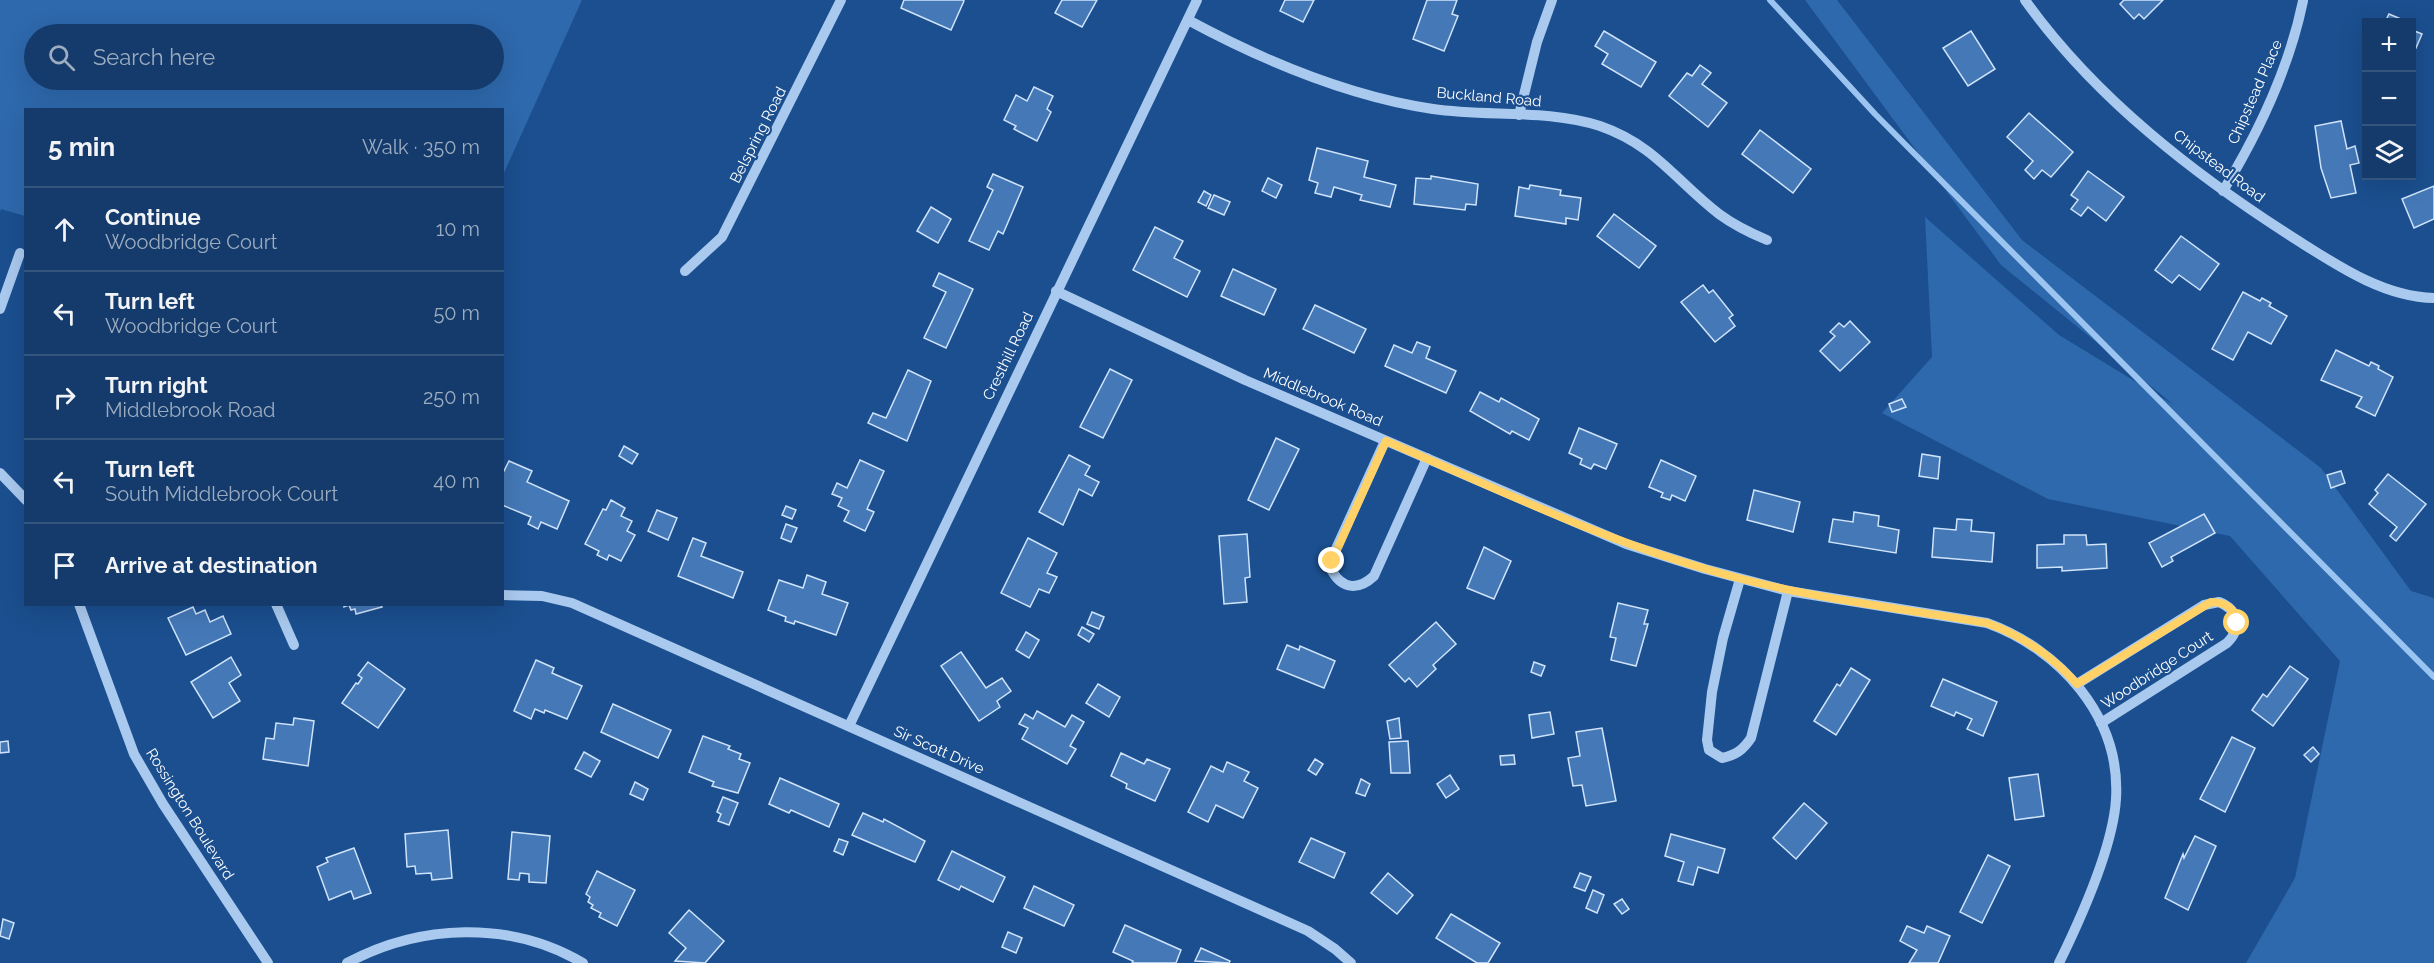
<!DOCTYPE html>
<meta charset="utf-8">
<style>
:root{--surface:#143b6b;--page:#1d4271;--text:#f1f3f6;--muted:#9dadc1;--line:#33557e}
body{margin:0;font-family:Raleway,sans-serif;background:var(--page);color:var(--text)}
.controls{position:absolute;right:18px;top:18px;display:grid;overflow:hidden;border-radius:0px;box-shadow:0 6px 24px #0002}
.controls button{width:54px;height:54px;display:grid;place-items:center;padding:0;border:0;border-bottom:2px solid var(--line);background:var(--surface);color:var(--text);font:30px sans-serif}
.stop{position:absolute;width:18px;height:18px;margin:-14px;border:4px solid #ffd166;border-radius:50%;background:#fff}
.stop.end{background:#ffd166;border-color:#fff;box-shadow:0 2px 6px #0008}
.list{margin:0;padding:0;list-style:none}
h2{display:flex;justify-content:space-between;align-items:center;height:78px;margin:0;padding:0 24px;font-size:26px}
h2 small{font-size:20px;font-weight:400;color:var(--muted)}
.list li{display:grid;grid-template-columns:39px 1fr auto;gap:18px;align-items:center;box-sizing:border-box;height:84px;padding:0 24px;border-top:2px solid var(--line)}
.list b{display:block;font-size:22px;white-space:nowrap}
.list p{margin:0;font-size:20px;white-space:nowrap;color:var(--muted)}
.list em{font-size:20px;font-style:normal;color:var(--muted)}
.icon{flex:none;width:33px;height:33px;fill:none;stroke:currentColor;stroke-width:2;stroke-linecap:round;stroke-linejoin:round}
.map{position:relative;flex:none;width:2434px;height:963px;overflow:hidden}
.search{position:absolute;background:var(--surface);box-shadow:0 6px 24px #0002;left:24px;top:24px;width:480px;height:66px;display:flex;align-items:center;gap:15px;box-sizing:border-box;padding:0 21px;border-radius:33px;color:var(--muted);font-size:22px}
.panel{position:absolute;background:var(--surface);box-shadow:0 6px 24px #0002;left:24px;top:108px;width:480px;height:498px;border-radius:0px}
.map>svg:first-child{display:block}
</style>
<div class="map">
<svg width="2434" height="963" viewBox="0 0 2434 963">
<rect width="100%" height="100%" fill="#1b4f8f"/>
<g fill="#2e69ad" fill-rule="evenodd">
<path d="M0,0h582l-79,175 -1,-65h-476l-1,106 -24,-7 -1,3zM494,34v46h-460v-46z"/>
<polygon points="1805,0 1837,0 2022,240 2321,468 2411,591 2434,598 2434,963 2246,963 2295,878 2340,661 2230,536 2048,499 1882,413 1932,357 1925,217 2059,335 2174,405 2001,265"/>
</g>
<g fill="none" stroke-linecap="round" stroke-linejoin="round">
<polyline stroke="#9cc4f0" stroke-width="6" points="1770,0 1875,114 2434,677"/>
</g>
<g fill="#4478b7" stroke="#cfe3fa" stroke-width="1.5">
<polygon points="904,0 963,0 964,1 951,30 901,8"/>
<polygon points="1062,0 1097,0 1082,27 1055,13"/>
<polygon points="1285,0 1314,0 1303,22 1280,11"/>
<polygon points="1427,0 1457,0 1452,14 1458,16 1444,51 1413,39"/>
<polygon points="2124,0 2163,0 2144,19 2139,14 2134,19 2120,4"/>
<polygon points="2389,14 2408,22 2385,22"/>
<polygon points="2412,24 2414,25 2412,30 2422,34 2416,48 2412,46"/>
<polygon points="1604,31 1656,62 1641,87 1602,64 1608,54 1595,46"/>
<polygon points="1971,31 1995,69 1968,86 1943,48"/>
<polygon points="1700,65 1711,73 1702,84 1727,103 1708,127 1669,96 1687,73 1692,76"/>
<polygon points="1034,87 1053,96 1047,109 1051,112 1037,141 1014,129 1016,126 1004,120 1016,95 1027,101"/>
<polygon points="2029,113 2073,152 2051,177 2042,170 2034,179 2025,170 2033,161 2007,137"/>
<polygon points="2341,121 2347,149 2355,146 2359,163 2350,165 2356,193 2331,198 2321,168 2315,126"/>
<polygon points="1760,130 1811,169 1793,193 1742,154"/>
<polygon points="1317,148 1368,161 1364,177 1396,185 1390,207 1360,200 1362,195 1334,187 1331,197 1315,193 1318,183 1309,180"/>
<polygon points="2088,171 2124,197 2106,221 2088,207 2081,216 2071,209 2078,200 2071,195"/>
<polygon points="993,174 1023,187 1003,234 998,231 989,250 969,241 993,190 987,187"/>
<polygon points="1431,176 1478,184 1476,205 1466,204 1465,210 1414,204 1416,178 1431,179"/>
<polygon points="1268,178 1282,185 1276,198 1262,191"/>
<polygon points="1530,185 1561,190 1560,195 1581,198 1578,220 1566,218 1566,224 1515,216 1519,187 1529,189"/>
<polygon points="2434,186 2434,219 2414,228 2402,199"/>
<polygon points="1204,191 1211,195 1206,206 1198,202"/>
<polygon points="1214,195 1230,202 1224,215 1208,208"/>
<polygon points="931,207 951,219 938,243 917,231"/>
<polygon points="1614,214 1656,246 1639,268 1597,236"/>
<polygon points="1155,227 1183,241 1174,258 1200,271 1187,297 1133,270"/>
<polygon points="2181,236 2219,264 2200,290 2179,275 2172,283 2155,270"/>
<polygon points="1233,269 1276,289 1264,315 1221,296"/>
<polygon points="939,273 973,289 946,348 924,338 946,292 933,286"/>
<polygon points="1703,285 1709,293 1713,290 1733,315 1729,318 1735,326 1715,342 1681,302"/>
<polygon points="2243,292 2260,301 2262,298 2271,303 2269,306 2287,316 2271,344 2248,332 2233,360 2212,349"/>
<polygon points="1315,305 1366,329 1354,353 1303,329"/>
<polygon points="1850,321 1870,342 1840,371 1820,351 1835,336 1830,332 1839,323 1844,327"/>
<polygon points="1417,342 1430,347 1426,358 1456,371 1446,393 1385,366 1394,345 1412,353"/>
<polygon points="2336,350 2369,366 2371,362 2379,366 2378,369 2393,377 2375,416 2356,407 2362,397 2321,380"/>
<polygon points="1110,369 1132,380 1103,438 1080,427"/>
<polygon points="908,370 931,381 907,441 868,423 873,413 886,418"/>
<polygon points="1480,392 1499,402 1501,398 1539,419 1529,440 1512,431 1510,434 1470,411"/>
<polygon points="1902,399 1906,407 1892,412 1889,404"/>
<polygon points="1579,428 1617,444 1606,469 1594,464 1591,469 1580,464 1582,459 1569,453"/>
<polygon points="1276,438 1299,449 1269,510 1248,500"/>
<polygon points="624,446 638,454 632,464 619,456"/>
<polygon points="1922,454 1940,457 1938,479 1919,476"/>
<polygon points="1069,455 1090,466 1085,475 1099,482 1092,496 1079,489 1063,525 1039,512"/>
<polygon points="860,460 884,471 867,509 874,512 865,531 844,521 849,511 838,506 842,498 832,494 837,483 847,488"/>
<polygon points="1661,460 1696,476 1685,501 1672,495 1670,500 1661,497 1663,493 1649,487"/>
<polygon points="509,461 532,471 527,482 569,501 557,529 541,522 538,529 528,524 531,517 502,505 502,475"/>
<polygon points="2341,471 2345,483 2331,488 2327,475"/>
<polygon points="2388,474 2426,504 2396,541 2390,536 2397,527 2369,504 2378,493 2375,490"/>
<polygon points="1754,490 1800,502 1793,532 1747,520"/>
<polygon points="611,500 625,508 621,516 632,521 627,531 635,535 621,561 609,555 607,560 597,555 599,551 585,544 603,509 606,510"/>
<polygon points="786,506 796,510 792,519 782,515"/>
<polygon points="657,510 677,518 668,540 648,531"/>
<polygon points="1854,512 1879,516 1878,526 1899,530 1896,553 1829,542 1833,519 1853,522"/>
<polygon points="2204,514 2215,533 2171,557 2173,561 2162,567 2149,543"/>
<polygon points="1957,519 1972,520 1971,531 1994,533 1992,562 1932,557 1934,528 1956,530"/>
<polygon points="786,524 797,528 791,542 781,538"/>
<polygon points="1247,534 1250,577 1245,578 1247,602 1224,604 1219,536"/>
<polygon points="2064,535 2086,535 2087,545 2106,544 2107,568 2062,571 2062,567 2037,568 2037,545 2064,544"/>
<polygon points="693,538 706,543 701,556 743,572 733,598 678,576"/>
<polygon points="1028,538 1057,553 1047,573 1057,577 1049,593 1039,589 1030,607 1001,593"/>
<polygon points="1484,547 1511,561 1494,599 1467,588"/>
<polygon points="807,575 826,582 822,594 848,603 836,635 795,621 794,624 785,621 786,617 768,610 779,580 803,588"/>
<polygon points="1618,603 1648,610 1644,624 1648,624 1636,666 1611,660 1616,638 1610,637"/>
<polygon points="344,604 381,604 382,607 356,614 355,609 351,610 349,605 344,607"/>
<polygon points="193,607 196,614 205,610 210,622 223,616 231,634 186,655 168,618"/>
<polygon points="1092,612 1104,617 1099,629 1087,624"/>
<polygon points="1436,622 1456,644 1433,665 1436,669 1417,687 1409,678 1405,682 1389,665"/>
<polygon points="1082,627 1094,634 1089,642 1078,635"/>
<polygon points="1026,632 1039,640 1029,658 1016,650"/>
<polygon points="1287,645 1299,650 1300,646 1335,661 1324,688 1277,669"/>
<polygon points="961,652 986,688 1002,678 1011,691 997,701 1000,707 979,721 941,666"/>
<polygon points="231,657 241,675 229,683 240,701 213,718 191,682"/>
<polygon points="536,660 554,668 552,673 582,686 567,719 545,710 544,713 535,709 531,719 514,711"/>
<polygon points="368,662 405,689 378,728 342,703 356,683 358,684 362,678 358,675"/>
<polygon points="1534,662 1545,666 1541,676 1531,672"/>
<polygon points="2290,666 2308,679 2273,726 2252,710 2263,694 2267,697"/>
<polygon points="1851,668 1870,680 1836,735 1814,721 1837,684 1840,686"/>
<polygon points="1943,679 1997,702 1983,736 1967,729 1972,719 1956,712 1954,716 1931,706"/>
<polygon points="1098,684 1120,697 1109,717 1086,703"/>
<polygon points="613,704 671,730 658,758 601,732"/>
<polygon points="1037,711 1065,727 1072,715 1084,722 1070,746 1076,749 1067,764 1022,739 1028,728 1019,724 1025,714 1033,719"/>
<polygon points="1550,712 1554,734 1532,738 1529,715"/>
<polygon points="294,718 314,721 308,766 263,759 266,738 274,739 276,723 293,725"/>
<polygon points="1399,718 1401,738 1390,739 1387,721"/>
<polygon points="1602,728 1616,801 1586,806 1582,785 1573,786 1568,758 1580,756 1576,732"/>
<polygon points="703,736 730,746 728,749 741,754 739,759 750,763 738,793 712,786 714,782 689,772"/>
<polygon points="2232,737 2255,748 2225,812 2200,799"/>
<polygon points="8,741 9,752 0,753 0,742"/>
<polygon points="1408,741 1410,773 1391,773 1389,742"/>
<polygon points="2313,747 2319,754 2311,762 2304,755"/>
<polygon points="584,752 600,761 591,777 575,769"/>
<polygon points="1121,753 1144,764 1147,759 1170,769 1155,801 1126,788 1127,784 1111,776"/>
<polygon points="1514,755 1515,764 1501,765 1500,756"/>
<polygon points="1315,759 1323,764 1316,775 1308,770"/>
<polygon points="1227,762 1249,772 1244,781 1258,788 1243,818 1216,805 1208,822 1188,812 1211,766 1223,772"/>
<polygon points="2038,774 2044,816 2015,820 2009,778"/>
<polygon points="1450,775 1459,789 1446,798 1437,784"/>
<polygon points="780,778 839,804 829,827 791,810 789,813 769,804"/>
<polygon points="1361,779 1370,784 1365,796 1356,793"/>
<polygon points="635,782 648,789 643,800 630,794"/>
<polygon points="723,797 738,803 729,825 718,821 721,814 717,812"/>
<polygon points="1804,803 1827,823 1796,859 1773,838"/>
<polygon points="863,813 883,822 884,819 925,841 915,862 852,835"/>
<polygon points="448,830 452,878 432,880 431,873 416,874 415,866 407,867 405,834"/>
<polygon points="512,832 550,836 546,883 529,882 529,874 520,873 519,880 508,879"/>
<polygon points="1671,834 1725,849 1718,873 1698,867 1693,885 1678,881 1684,862 1665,856"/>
<polygon points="2195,836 2216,846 2188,910 2165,898 2183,854 2184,858"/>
<polygon points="1311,838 1345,853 1334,878 1299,862"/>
<polygon points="839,839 848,842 843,855 834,851"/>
<polygon points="354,848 371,893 354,899 351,891 329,900 317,867 328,862 326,858"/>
<polygon points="952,851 1005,877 993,902 961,886 959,890 938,880"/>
<polygon points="1988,855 2010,866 1982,923 1960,912"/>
<polygon points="597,871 635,890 617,926 599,917 601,913 591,908 593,905 588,902 590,897 586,894"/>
<polygon points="1388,873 1413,895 1397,914 1371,893"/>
<polygon points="1580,873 1591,877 1585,891 1574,887"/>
<polygon points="1034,886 1074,905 1064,926 1024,908"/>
<polygon points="1593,890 1604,895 1597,913 1586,908"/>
<polygon points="1622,899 1629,909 1622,914 1614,904"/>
<polygon points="689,910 724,941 705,963 675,961 686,948 669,933"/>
<polygon points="1451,914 1500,943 1488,963 1477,963 1436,938"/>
<polygon points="3,919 14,923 9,939 0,936"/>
<polygon points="1125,925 1181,950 1176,963 1132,963 1133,961 1113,952"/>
<polygon points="1907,926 1924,933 1927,926 1950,936 1938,963 1909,963 1917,950 1900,941"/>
<polygon points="1008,932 1022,938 1016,953 1002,947"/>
<polygon points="1201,948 1230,961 1229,963 1195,961"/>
</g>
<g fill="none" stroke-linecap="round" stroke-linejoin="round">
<g stroke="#a9c9ee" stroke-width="10">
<path d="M2025,0c70,98 171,176 272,240 41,26 87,57 137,58"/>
<path d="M1188,20c76,41 158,76 245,89 55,8 114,0 167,17 55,19 76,55 119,88 15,11 31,19 48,26"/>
<polyline points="1519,115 1537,42 1552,0"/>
<path d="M2223,191c36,-59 66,-122 80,-190"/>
<polyline points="685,271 722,237 841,0"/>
<path d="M1056,291l189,89 381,164 79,25 83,22 199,32c72,26 134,93 129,176 -3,49 -35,119 -57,164"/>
<polyline points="0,309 20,253"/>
<path d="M1385,441l-50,110 -3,20c11,19 27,19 42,5l53,-118"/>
<polyline points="0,473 26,500"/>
<path d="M1740,579l-17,59 -11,54 -5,48 2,10 13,8c14,-3 21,-8 29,-20l37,-147"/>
<polyline points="502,595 542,596 572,603 1308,931 1335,949 1351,963"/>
<polyline points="79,604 134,754 163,804 268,963"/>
<polyline points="276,604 294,645"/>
<path d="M2077,684l127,-79 15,-3c20,8 23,26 8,41l-126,80"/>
<polyline points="849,726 1197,0"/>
<path d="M347,963c73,-39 163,-43 236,0"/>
</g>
</g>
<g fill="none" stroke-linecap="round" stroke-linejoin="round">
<path stroke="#ffd166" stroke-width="8" d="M1332,561l54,-120c105,45 209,96 320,128 92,28 186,38 281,54 36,13 64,32 90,61l134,-82c15,0 24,7 26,21"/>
</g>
<g text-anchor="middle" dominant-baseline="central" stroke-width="4.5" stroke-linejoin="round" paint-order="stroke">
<g font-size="15" fill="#fff" stroke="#1b4f8f">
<text transform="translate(2255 92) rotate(-66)">Chipstead Place</text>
<text transform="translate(1489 97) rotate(5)">Buckland Road</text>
<text transform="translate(758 135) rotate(-63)">Belspring Road</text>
<text transform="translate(2219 166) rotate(37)">Chipstead Road</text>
<text transform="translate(1008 356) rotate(-64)">Cresthill Road</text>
<text transform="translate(1323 397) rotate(23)">Middlebrook Road</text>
<text transform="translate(2157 670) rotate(-33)">Woodbridge Court</text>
<text transform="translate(939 750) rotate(24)">Sir Scott Drive</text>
<text transform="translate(190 814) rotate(58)">Rossington Boulevard</text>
</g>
</g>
</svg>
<div class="controls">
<button>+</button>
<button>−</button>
<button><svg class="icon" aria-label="layers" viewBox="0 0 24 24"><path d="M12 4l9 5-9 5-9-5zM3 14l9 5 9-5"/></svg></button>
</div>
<div class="stop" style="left:2237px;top:623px"></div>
<div class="stop end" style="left:1332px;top:561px"></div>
<div class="search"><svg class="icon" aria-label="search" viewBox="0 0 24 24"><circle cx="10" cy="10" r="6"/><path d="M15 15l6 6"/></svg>Search here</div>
<section class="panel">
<h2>5 min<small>Walk · 350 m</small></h2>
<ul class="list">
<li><svg class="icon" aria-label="ahead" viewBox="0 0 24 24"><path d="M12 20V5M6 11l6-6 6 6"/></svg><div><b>Continue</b><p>Woodbridge Court</p></div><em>10 m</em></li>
<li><svg class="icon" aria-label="left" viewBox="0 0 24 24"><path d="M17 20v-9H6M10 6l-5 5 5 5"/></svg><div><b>Turn left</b><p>Woodbridge Court</p></div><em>50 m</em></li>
<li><svg class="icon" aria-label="right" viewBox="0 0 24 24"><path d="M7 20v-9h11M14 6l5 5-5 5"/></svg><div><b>Turn right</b><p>Middlebrook Road</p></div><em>250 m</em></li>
<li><svg class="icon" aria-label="left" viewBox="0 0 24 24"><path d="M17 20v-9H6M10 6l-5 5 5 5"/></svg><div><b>Turn left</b><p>South Middlebrook Court</p></div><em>40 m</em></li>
<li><svg class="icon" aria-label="arrive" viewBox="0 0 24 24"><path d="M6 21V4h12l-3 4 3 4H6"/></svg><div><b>Arrive at destination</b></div></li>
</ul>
</section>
</div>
